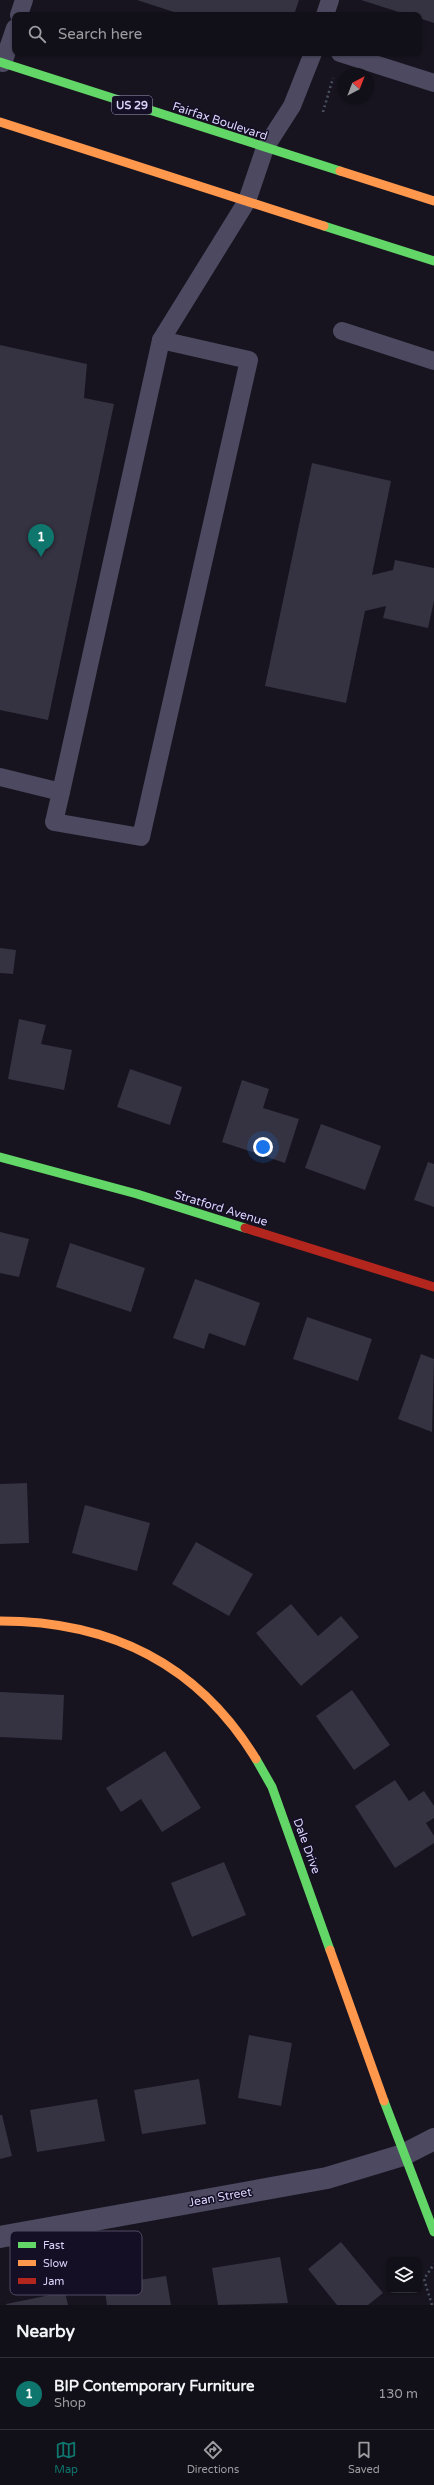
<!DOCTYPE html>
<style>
:root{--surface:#110f17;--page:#1e1d24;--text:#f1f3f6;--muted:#9c9ca1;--line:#302f36;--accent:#0f766e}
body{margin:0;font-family:"Varela Round",sans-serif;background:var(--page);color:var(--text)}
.controls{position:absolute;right:12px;bottom:12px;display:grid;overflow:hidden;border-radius:8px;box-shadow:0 1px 3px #0004}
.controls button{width:36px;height:36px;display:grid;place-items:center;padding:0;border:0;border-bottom:1px solid var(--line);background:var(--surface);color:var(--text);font:20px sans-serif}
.compass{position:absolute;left:338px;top:68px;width:36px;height:36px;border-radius:50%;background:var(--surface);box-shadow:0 1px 3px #0004;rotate:42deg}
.you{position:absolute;left:263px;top:1147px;width:14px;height:14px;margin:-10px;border:3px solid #fff;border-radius:50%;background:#1a73e8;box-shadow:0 0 0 6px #1a73e833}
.badge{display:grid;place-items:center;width:26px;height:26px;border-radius:50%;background:var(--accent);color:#fff;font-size:13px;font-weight:700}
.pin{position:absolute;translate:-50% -33px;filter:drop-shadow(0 1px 2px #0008)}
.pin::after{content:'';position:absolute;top:21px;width:14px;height:12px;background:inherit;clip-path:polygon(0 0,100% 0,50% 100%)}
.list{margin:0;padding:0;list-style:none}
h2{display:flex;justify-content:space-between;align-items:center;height:52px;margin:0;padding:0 16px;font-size:17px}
h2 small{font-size:13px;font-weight:400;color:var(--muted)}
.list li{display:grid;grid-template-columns:26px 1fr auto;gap:12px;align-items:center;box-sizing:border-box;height:72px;padding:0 16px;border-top:1px solid var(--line)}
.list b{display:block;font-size:15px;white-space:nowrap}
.list p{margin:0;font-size:13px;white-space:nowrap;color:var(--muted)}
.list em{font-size:13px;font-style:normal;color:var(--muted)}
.icon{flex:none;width:22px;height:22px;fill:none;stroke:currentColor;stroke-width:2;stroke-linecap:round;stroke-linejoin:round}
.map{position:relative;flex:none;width:434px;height:2305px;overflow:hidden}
.search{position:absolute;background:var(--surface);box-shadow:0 1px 3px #0004;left:12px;right:12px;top:12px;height:44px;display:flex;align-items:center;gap:10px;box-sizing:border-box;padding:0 14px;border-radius:8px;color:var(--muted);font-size:15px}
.sheet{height:124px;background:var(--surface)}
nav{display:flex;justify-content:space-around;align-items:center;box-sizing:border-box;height:56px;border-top:1px solid var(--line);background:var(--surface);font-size:11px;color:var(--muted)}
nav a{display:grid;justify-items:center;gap:2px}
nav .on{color:var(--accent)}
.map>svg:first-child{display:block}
</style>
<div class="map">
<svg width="434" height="2305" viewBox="0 0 434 2305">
<rect width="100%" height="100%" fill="#17141f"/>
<g fill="#353241">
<polygon points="137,0 299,0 294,15 183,15"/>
<polygon points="361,0 434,0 434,23 419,18 419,15 408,15"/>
<polygon points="0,345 87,364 84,398 114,404 48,720 0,710"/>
<polygon points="312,463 391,481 372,575 393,570 395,560 434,568 434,601 428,628 383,618 386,606 365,611 346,703 265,686"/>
<polygon points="0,948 16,950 13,974 0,973"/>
<polygon points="19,1019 46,1025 41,1044 72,1050 64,1090 8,1079"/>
<polygon points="130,1069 182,1087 170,1125 117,1107"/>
<polygon points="242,1080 269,1089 263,1108 299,1119 285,1163 222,1142"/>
<polygon points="321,1124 381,1146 365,1190 305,1168"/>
<polygon points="428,1162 434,1164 434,1207 414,1200"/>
<polygon points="0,1232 29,1239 19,1277 0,1273"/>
<polygon points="70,1243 145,1268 131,1312 56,1287"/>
<polygon points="195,1279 260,1303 245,1346 209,1333 204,1349 173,1338"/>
<polygon points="307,1317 372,1339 358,1381 293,1359"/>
<polygon points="421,1354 434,1359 432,1432 398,1419"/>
<polygon points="27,1483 29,1543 0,1544 0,1484"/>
<polygon points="85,1505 150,1523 137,1571 72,1553"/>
<polygon points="196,1542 253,1574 229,1616 172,1584"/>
<polygon points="291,1604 318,1636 341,1616 359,1637 301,1686 256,1633"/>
<polygon points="352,1690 390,1745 354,1770 316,1716"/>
<polygon points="0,1692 64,1695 62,1740 0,1737"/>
<polygon points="165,1751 201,1808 162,1832 141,1799 121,1812 106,1788"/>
<polygon points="395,1780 409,1801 424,1791 434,1806 434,1818 426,1823 434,1836 434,1843 395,1868 355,1806"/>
<polygon points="224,1862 246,1915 192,1937 171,1883"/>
<polygon points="249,2035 292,2043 281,2106 238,2098"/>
<polygon points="199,2079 206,2124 142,2134 134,2090"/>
<polygon points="97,2099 105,2141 37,2152 30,2110"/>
<polygon points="0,2115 2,2115 12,2156 0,2159"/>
<polygon points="341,2242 383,2293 368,2305 337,2305 308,2269"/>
<polygon points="280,2257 288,2303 218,2305 212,2268"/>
<polygon points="166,2276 171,2305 107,2305 104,2285"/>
<polygon points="65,2292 68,2305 6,2305 6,2304"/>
</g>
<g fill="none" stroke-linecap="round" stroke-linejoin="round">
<g stroke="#475260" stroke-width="2.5" stroke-dasharray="2 3" stroke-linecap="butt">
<polyline points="323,112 333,78"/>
<polyline points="432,2305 424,2279 434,2264"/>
</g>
<g stroke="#4c4960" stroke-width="18">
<polyline points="19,15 24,0"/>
<polyline points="325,15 330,0"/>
<polyline points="340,53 434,83"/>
<polyline points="3,63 15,28"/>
<polyline points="342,331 434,361"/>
<polyline points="0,777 61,792 161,340 247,201 265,148 292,106 313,53"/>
<polyline points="61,792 54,822 141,837 249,360 161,340"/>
</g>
<polyline stroke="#4c4960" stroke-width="22" points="0,2237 327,2178 403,2155 434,2139"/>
<g stroke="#63d668" stroke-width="9">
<polyline points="0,62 340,171"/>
<polyline points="324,226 434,261"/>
<polyline points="0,1157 137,1194 245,1228"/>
<polyline points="256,1759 272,1787 330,1950"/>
<polyline points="384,2101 434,2232"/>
</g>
<g stroke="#ff974d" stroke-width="9">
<polyline points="0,122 324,226"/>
<polyline points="340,171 434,201"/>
<path d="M0,1621c110,0 198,43 256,138"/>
<polyline points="330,1950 384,2101"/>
</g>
<polyline stroke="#b3261e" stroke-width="9" points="245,1228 434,1287"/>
</g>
<g text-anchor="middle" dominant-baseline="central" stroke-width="3" stroke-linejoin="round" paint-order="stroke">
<rect fill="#140f24" stroke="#9f99bc" stroke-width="1" x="112" y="96" width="40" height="18" rx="3"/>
<g font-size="11" font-weight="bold" fill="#dbd4fd">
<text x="132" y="105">US 29</text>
</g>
<g font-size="12" fill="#dbd4fd" stroke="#140f24">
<text transform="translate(220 121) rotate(18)">Fairfax Boulevard</text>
<text transform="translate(221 1208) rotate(17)">Stratford Avenue</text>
<text transform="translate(307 1846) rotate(70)">Dale Drive</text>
<text transform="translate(220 2197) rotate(-10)">Jean Street</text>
</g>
</g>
<rect x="10" y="2231" width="132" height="64" rx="6" fill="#140f24" stroke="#504a65" stroke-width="1"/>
<rect x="18" y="2242" width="18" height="6" fill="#63d668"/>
<rect x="18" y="2260" width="18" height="6" fill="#ff974d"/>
<rect x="18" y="2278" width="18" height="6" fill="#b3261e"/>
<g font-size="11" fill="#dbd4fd">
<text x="43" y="2249">Fast</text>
<text x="43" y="2267">Slow</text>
<text x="43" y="2285">Jam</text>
</g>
</svg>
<div class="controls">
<button><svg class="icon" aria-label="layers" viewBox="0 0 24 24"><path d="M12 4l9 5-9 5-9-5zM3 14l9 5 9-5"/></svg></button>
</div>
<svg class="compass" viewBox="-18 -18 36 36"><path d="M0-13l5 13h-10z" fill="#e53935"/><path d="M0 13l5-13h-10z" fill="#9c9ca1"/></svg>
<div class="you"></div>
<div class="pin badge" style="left:41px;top:557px">1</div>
<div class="search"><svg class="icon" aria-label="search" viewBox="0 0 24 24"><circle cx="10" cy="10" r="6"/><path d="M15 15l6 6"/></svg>Search here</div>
</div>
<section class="sheet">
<h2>Nearby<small></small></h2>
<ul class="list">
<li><span class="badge">1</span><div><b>BIP Contemporary Furniture</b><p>Shop</p></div><em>130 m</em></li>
</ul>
</section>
<nav>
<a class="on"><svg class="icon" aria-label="map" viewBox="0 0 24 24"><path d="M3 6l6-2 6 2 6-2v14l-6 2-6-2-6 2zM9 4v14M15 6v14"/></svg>Map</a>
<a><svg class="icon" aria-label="directions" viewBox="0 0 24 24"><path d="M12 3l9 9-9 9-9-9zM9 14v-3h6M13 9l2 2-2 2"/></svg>Directions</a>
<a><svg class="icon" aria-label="saved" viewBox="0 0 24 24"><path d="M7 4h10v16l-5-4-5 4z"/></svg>Saved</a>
</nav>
